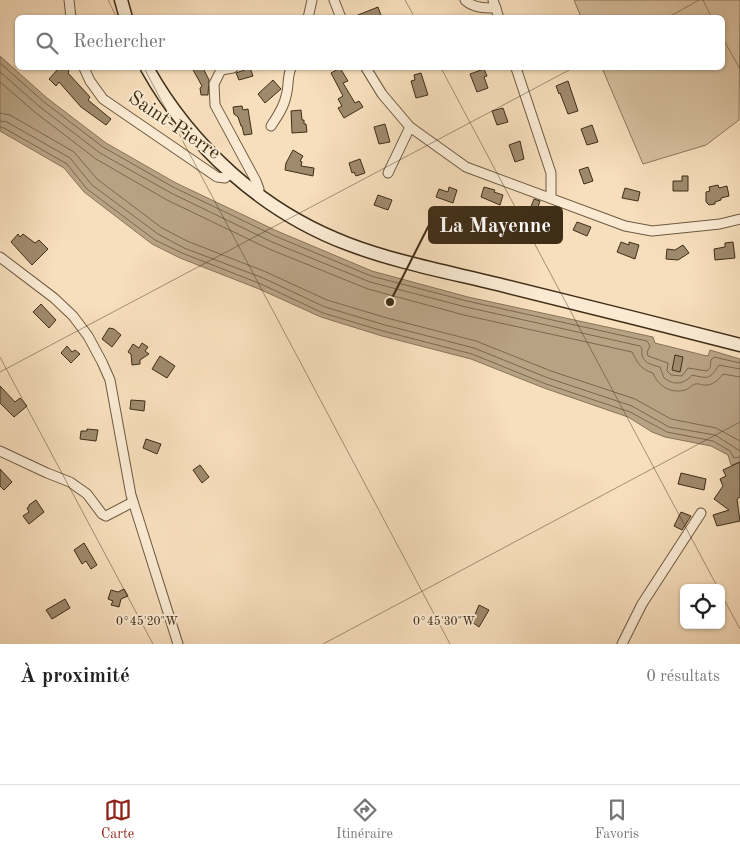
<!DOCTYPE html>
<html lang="fr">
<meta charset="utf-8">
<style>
:root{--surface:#fff;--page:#f6f6f6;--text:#222;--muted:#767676;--line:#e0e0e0;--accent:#8f2418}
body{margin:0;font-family:"Old Standard TT",serif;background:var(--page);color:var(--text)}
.controls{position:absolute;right:15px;bottom:15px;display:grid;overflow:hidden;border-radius:8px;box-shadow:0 1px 4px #0004}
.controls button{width:45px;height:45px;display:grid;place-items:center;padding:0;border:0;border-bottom:1px solid var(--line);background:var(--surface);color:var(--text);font:25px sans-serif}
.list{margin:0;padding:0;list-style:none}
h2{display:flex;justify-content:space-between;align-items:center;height:65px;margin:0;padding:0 20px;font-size:21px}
h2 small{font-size:16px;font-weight:400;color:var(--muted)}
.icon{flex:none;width:28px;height:28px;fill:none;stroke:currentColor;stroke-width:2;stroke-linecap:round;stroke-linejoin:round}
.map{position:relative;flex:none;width:740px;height:644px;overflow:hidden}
.search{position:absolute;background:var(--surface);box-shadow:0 1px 4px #0004;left:15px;right:15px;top:15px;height:55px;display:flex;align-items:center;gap:12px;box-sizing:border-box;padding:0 18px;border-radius:8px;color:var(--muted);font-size:19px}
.sheet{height:140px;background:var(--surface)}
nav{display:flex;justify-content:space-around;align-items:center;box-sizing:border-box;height:70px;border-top:1px solid var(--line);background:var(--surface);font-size:14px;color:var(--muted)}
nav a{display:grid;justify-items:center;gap:2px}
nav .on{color:var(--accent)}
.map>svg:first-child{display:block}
</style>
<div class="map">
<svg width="740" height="644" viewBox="0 0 740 644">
<rect width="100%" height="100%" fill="#f7debc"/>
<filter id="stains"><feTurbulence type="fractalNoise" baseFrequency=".004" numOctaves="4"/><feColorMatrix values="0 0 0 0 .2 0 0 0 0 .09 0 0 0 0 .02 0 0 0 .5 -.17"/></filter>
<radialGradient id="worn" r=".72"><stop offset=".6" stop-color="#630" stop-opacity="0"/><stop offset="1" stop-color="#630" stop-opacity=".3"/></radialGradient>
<polygon fill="#d8c0a0" stroke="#8c775c" points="574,0 740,0 739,120 706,145 643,164 602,68 722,68 722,18 581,17"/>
<polygon fill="#b8a284" stroke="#887458" points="0,56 47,98 106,143 176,183 277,231 372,271 468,297 653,337 655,343 703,355 708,356 710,350 740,359 740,462 731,465 728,455 711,446 665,437 652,432 628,417 544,388 471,359 382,336 321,317 259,289 180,258 152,244 84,192 64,168 0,131"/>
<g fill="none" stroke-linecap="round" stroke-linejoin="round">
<g stroke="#7c684e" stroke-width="1">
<polyline points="0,63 44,102 103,147 173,187 275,236 371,276 467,301 647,341 650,346 647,352 648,356 668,363 667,371 671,375 682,376 688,368 707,371 710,368 711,360 714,357 740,363"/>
<path d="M0,72l40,35 60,46 71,40 101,49 98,40 96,25 174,39 2,2c-2,14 7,16 18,19l4,11c11,8 20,6 28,-3 17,4 18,4 27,-10l21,4"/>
<path d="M0,82l36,31 60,46 71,41 102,49 99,40 96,26 168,37c6,11 8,17 21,21 5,13 18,21 32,17 4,-1 7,-6 11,-6 2,-1 5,1 7,1 10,1 15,-5 20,-11l17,3"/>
<polyline points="0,113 10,115 74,152 97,179 162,228 187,241 266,272 327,300 387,318 476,341 551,371 635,399 671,419 716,428 740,441"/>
<polyline points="0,121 7,122 70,158 92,185 158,234 184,248 263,278 325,307 385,325 474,348 548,378 632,406 669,427 715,435 740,451"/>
<polyline points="0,127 4,128 67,164 87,189 155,240 182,253 261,284 323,313 383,331 472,354 546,384 630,412 667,432 713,441 730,451 734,458 740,457"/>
</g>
</g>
<g fill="#9f8a6d" stroke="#3f2e17">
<polygon points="378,7 382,18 353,18 353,17"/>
<polygon points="59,68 65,68 69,71 68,73 90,97 88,100 111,119 106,125 81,107 59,82 56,86 49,79"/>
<polygon points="192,68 203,68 209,80 208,95 201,95 200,88 202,86"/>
<polygon points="250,68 253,76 239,80 236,73"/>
<polygon points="340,68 348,81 343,83 355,103 359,101 363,107 344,118 338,108 342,106 338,99 343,96 331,73"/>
<polygon points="484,69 487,76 484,77 488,88 477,92 470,74"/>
<polygon points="421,73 428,95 416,98 411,81 415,80 414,75"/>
<polygon points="273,80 281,89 265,103 258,94"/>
<polygon points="568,81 578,111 568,114 560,93 559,94 556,86"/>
<polygon points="242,106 243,110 248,109 252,134 244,135 242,126 241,126 238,117 234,114 233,107"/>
<polygon points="503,108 508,122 497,125 492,111"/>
<polygon points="301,110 302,120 304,120 304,124 306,124 307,132 292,133 291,111"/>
<polygon points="385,124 390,142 379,144 374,127"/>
<polygon points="592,125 598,142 587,145 581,129"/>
<polygon points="520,141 524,159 515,162 509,145"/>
<polygon points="293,150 303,156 300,161 302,162 301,166 314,168 313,176 285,170 286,163"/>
<polygon points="360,159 365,173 356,176 354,172 352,173 349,163"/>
<polygon points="588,167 593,181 584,184 579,170"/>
<polygon points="682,176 688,176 688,191 673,191 673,181 682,181"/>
<polygon points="718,185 719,188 727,186 729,196 721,198 721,200 715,202 715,204 709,205 706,202 706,192 710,191 709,187"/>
<polygon points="449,187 457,190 453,203 436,197 439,189 448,192"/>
<polygon points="484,187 495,190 494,192 503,195 500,205 481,197"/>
<polygon points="625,188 640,192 638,201 622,198"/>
<polygon points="378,195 392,200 388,210 374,205"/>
<polygon points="534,199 540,201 538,207 549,211 545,221 528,214"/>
<polygon points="577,222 591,227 587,236 573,230"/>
<polygon points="18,234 20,237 23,234 35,243 39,240 48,249 32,265 11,242"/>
<polygon points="621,242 629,245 629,242 639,245 635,259 617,252"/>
<polygon points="733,242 735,258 715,260 714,249 725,247 725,243"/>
<polygon points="683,245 689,253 678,260 666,259 667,249 675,250"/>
<polygon points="41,304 56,320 49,328 33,312"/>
<polygon points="109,328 114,329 121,335 112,347 102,339"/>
<polygon points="142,343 148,347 145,351 149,354 140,360 140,364 132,365 131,354 128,352 133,344 139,348"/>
<polygon points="67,346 72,352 75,350 80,354 71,363 61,353"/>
<polygon points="675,355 683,357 680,372 672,370"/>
<polygon points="160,356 175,366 167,378 152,369"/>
<polygon points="0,386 15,402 20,398 27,406 14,417 0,403"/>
<polygon points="131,400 145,401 144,411 130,409"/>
<polygon points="87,429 98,430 96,441 80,439 81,431 87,431"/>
<polygon points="146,439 161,444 157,454 143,448"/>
<polygon points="740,462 740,497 737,499 740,521 717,526 713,515 729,510 714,499 723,486 720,479 726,476 723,470"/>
<polygon points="200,465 209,477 202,483 193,470"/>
<polygon points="0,469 12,482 4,490 0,486"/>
<polygon points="681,473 706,479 704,490 678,484"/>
<polygon points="36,500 44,512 29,524 23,516 29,512 27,508 29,507 29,505"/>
<polygon points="681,512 691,516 682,530 674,526"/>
<polygon points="84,543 97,565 91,569 86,561 82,564 74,550"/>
<polygon points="124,589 128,596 121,599 119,607 111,605 113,601 108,599 111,590 118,592"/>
<polygon points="65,599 70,608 52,619 46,610"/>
<polygon points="479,605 489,610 479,627 472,622"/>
</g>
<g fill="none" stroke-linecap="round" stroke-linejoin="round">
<g stroke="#6d5a40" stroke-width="11">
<g id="minor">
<polyline points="69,0 71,18"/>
<polyline points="334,0 341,18"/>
<path d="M465,0c8,8 20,8 31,8"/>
<polyline points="493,0 499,18"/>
<polyline points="308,18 312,0"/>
<polyline points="84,68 90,81 103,99 217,177 225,178 231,173"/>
<polyline points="233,68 221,70 214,84 215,105 256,181 259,189 258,195"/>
<polyline points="366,68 382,94 410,127 466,167 625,226 652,231 720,224 740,219"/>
<polyline points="516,68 551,173 551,197"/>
<path d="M271,126c6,-9 13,-19 15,-30 3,-9 1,-19 5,-28"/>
<polyline points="388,173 410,127"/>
<polyline points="0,257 54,298 73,316 88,336 102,362 110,380 131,495 178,644"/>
<polyline points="0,451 47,473 70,482 87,494 102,514 106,516 133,502"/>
<polyline points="622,644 642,604 701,513"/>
</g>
</g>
<g stroke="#3f2e17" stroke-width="15">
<g id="secondary">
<polyline points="121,0 126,18"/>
<path d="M147,68c44,79 116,144 201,176 50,19 105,29 157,42 78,19 157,39 235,59"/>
</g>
</g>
<use href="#minor" stroke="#faead3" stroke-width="9"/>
<use href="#secondary" stroke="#faead3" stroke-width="12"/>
</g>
<path fill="none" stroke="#3f2e17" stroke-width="1" stroke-opacity="0.45" d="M108,0l9,18M405,0l10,18M703,0l9,18M667,18l32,-18M722,37l18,32M144,68l306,576M441,68l277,520M0,357l153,287M0,372l573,-304M721,594l19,35M323,644l417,-222"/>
<g text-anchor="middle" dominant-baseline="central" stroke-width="4" stroke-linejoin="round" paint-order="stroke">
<g font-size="20" fill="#3f2e17" stroke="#faead3">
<text transform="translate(174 126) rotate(34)">Saint-Pierre</text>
</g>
</g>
<g font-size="12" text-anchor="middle" fill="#3f2e17" stroke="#faead3" stroke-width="4" stroke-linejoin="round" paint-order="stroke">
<text x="147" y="625">0°45'20"W</text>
<text x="444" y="625">0°45'30"W</text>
</g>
<path fill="none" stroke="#3f2e17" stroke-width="2" d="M390 302L429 225"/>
<circle fill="#3f2e17" stroke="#faead3" stroke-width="2" cx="390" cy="302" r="5"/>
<rect fill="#3f2e17" stroke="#3f2e17" stroke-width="2" x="429" y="207" width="133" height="36" rx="5"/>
<g font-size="21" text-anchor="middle" font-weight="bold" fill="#fff">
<text x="495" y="232">La Mayenne</text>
</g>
<rect width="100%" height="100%" filter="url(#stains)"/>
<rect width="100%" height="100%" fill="url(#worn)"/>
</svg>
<div class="controls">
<button><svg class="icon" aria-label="locate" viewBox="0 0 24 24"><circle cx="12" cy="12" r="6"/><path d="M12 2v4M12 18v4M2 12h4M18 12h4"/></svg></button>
</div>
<div class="search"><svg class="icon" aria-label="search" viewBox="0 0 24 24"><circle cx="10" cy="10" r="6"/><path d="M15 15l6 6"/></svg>Rechercher</div>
</div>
<section class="sheet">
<h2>À proximité<small>0 résultats</small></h2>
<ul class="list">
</ul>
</section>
<nav>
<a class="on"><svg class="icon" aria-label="map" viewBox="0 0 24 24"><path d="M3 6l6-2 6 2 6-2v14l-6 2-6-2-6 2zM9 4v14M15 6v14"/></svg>Carte</a>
<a><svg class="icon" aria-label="directions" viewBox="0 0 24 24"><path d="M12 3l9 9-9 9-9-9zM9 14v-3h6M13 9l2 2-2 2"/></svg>Itinéraire</a>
<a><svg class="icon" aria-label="saved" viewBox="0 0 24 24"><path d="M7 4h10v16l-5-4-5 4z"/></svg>Favoris</a>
</nav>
